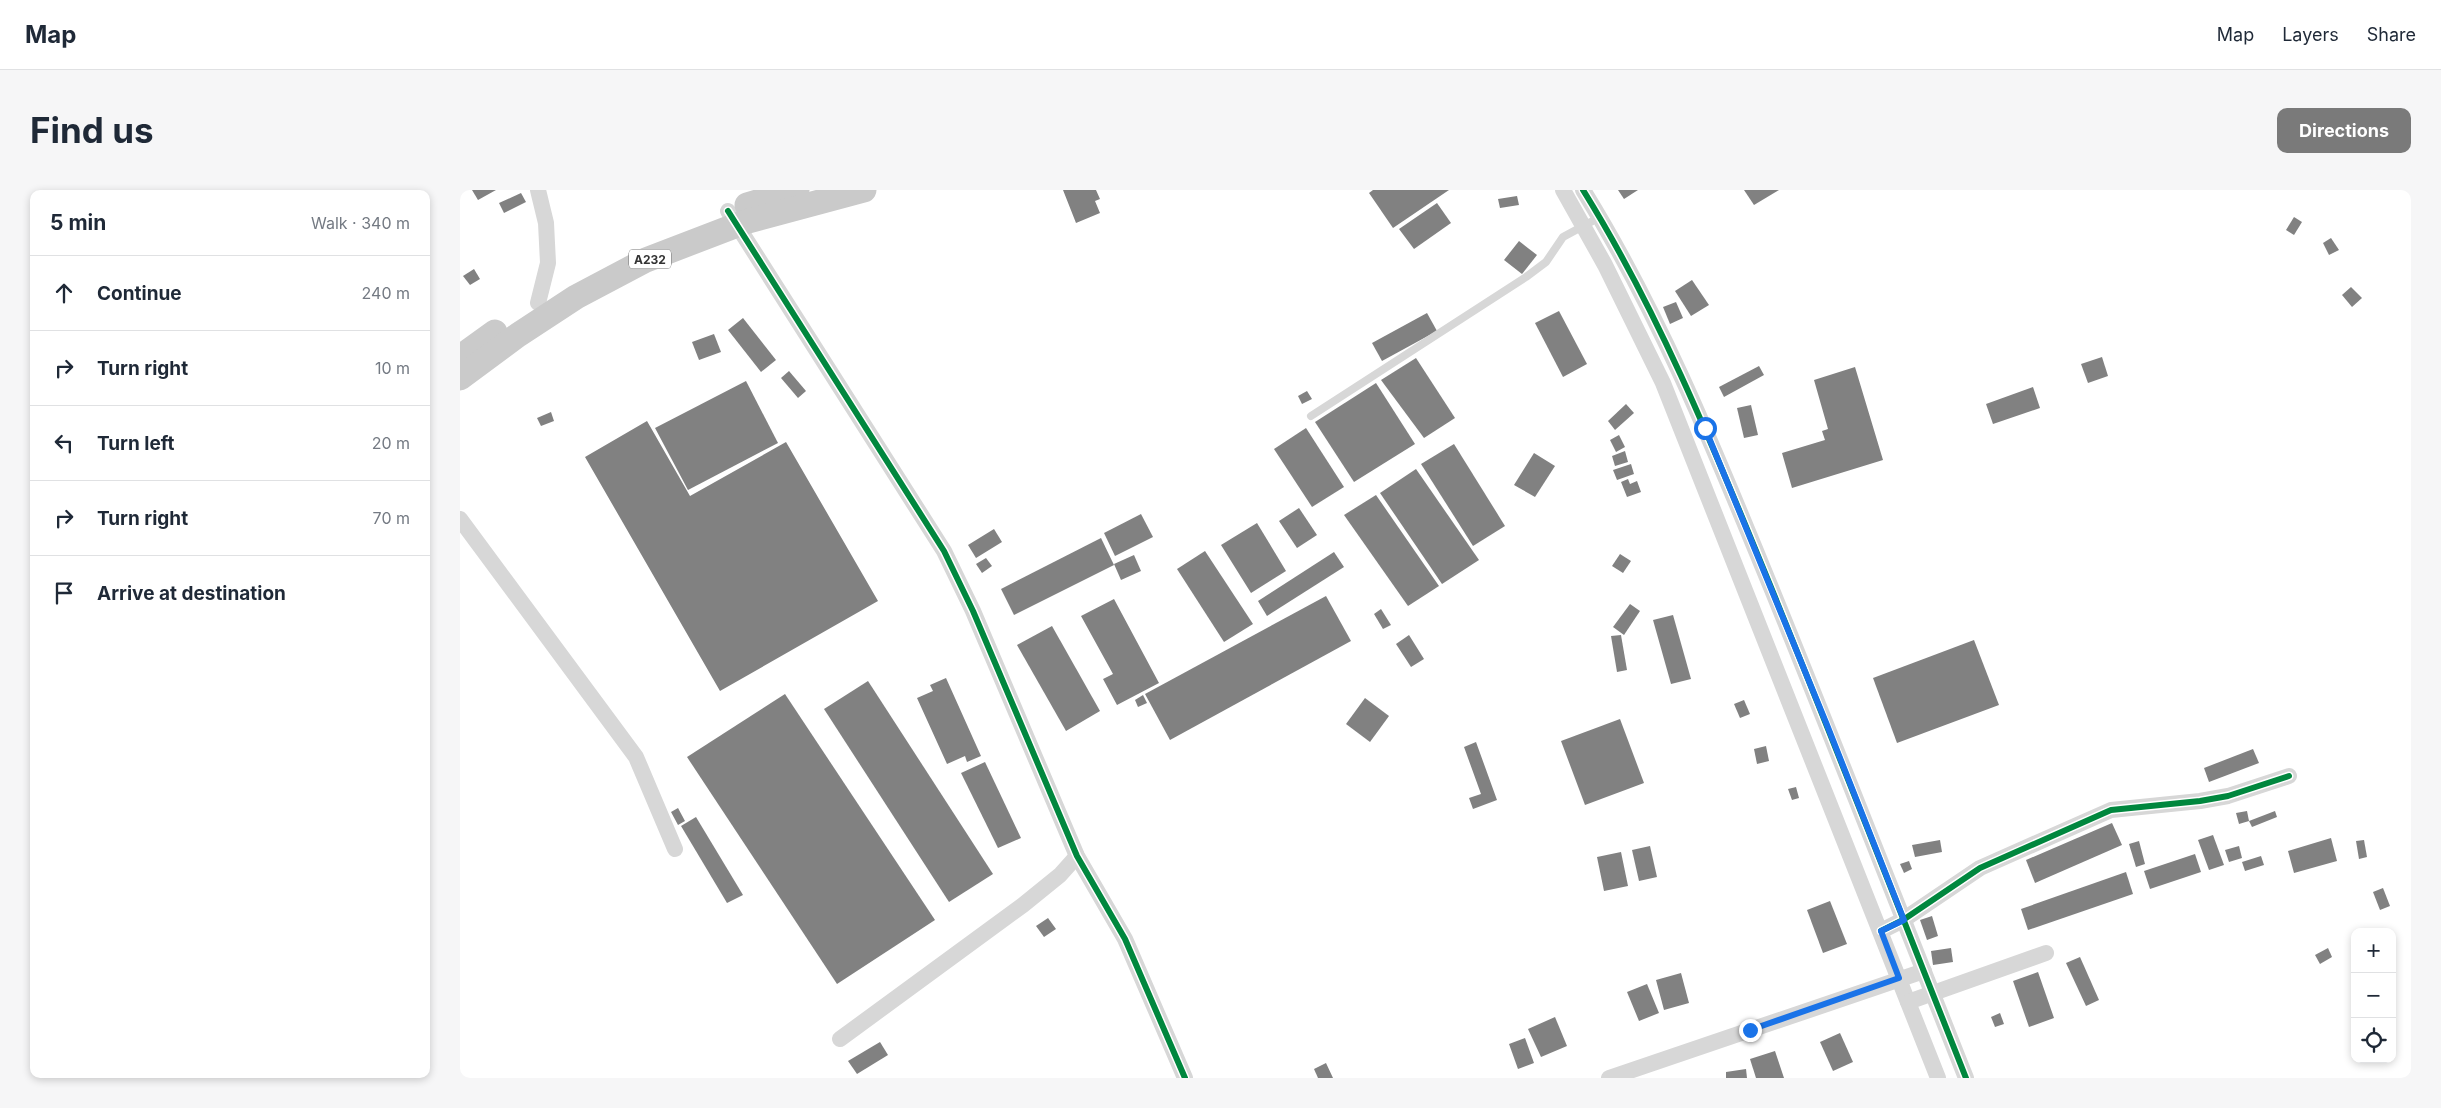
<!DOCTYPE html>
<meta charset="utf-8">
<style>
:root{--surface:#fff;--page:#f6f6f7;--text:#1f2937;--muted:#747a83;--line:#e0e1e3;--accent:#7a7a7a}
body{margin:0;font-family:Inter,sans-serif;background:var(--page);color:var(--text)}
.controls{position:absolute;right:15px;bottom:15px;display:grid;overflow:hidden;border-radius:10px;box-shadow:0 2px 8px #0003}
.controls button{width:45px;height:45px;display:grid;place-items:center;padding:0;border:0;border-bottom:1px solid var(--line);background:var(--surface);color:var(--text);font:25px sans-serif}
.stop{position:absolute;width:15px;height:15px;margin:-11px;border:4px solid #1a73e8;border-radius:50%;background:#fff}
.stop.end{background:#1a73e8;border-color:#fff;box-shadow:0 1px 5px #0008}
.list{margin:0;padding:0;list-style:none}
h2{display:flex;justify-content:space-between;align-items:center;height:65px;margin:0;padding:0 20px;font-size:21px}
h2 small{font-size:16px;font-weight:400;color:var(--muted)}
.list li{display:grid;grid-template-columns:32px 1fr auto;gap:15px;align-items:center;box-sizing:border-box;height:75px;padding:0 20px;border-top:1px solid var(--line)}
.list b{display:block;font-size:19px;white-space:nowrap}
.list em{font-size:16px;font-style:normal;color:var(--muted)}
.icon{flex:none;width:28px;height:28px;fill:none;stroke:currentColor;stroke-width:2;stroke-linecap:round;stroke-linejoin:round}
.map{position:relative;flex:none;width:1951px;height:888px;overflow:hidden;border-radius:10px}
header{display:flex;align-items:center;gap:30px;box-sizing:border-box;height:70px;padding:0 25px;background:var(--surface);border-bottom:1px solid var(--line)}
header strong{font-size:24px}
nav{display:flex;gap:28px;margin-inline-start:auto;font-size:18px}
.intro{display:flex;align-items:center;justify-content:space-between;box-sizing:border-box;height:120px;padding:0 30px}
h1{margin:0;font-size:35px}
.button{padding:12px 22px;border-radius:10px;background:var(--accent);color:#fff;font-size:18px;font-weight:700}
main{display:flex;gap:30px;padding:0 30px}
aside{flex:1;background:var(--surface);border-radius:10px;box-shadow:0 2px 8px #0003}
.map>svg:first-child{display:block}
</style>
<header>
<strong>Map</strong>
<nav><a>Map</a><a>Layers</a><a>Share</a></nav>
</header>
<div class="intro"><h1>Find us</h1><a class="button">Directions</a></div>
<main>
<aside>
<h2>5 min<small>Walk · 340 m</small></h2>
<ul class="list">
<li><svg class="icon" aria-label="ahead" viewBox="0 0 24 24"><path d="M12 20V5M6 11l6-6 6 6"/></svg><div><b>Continue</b></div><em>240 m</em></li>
<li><svg class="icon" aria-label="right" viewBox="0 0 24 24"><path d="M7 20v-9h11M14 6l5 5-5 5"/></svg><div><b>Turn right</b></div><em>10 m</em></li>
<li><svg class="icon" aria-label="left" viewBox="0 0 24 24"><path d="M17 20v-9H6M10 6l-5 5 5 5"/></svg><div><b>Turn left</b></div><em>20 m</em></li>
<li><svg class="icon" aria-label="right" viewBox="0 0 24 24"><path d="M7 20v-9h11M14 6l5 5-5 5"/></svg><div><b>Turn right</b></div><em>70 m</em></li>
<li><svg class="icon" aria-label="arrive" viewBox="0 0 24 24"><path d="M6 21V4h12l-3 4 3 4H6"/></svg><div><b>Arrive at destination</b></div></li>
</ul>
</aside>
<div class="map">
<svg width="1951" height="888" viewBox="0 0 1951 888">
<rect width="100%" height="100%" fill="#fff"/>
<g fill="#818181">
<polygon points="12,0 36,0 18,10"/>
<polygon points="603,0 636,0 640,9 635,11 640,23 616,33"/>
<polygon points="913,0 989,0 933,38 909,3"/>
<polygon points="1158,0 1178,0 1164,9"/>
<polygon points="1284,0 1319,0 1294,15"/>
<polygon points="61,3 66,12 44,23 39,13"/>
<polygon points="1057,6 1059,15 1040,18 1038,9"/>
<polygon points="977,13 991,33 954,59 939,39"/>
<polygon points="1834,27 1842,32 1834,45 1826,40"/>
<polygon points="1871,48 1879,60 1869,65 1863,53"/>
<polygon points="1059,51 1077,65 1062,84 1044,70"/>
<polygon points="14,79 20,89 10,95 3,86"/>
<polygon points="1232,90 1249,115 1231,126 1215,101"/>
<polygon points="1891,97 1902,108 1892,117 1882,105"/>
<polygon points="1216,112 1223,128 1210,134 1203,117"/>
<polygon points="1099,121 1127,174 1103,187 1075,133"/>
<polygon points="967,123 977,141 922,171 912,153"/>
<polygon points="283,128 316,170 301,182 268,140"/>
<polygon points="254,144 261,162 239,170 232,152"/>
<polygon points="1642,167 1648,186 1628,193 1621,174"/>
<polygon points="956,168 995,228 964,248 921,190"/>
<polygon points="1299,176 1304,185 1264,207 1259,197"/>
<polygon points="1395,177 1423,270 1332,298 1322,263 1365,250 1362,241 1368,239 1354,190"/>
<polygon points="329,181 346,201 338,208 321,188"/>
<polygon points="286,191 318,253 228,300 195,238"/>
<polygon points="916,193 955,254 894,292 855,232"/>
<polygon points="1573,197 1580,218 1533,234 1526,214"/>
<polygon points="847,201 852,209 842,214 838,206"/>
<polygon points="1166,214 1174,223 1155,240 1148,231"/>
<polygon points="1291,215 1298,245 1284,248 1277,218"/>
<polygon points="91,222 94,231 81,236 77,228"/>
<polygon points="187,231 230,306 326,252 418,411 260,501 125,267"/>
<polygon points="846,238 884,297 852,317 814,259"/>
<polygon points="1159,245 1165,257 1156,262 1150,250"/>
<polygon points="994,254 1045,336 1013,356 961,274"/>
<polygon points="1165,261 1168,272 1155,276 1152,266"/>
<polygon points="1074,263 1095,276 1075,307 1054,295"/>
<polygon points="1171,274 1174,284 1157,290 1153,280"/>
<polygon points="956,279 1019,370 982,394 920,303"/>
<polygon points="1168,289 1170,294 1177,291 1181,302 1167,307 1161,292"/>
<polygon points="916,305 979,396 948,416 884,325"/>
<polygon points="839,318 857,345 837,358 819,331"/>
<polygon points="681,324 693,347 655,366 644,343"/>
<polygon points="797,333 826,381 791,403 761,355"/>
<polygon points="534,339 542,352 516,368 508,355"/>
<polygon points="641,348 654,375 554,425 541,399"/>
<polygon points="745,361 793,434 764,452 717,379"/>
<polygon points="874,362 884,377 807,426 798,411"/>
<polygon points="1160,364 1171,371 1163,383 1152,376"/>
<polygon points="674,365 681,381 661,390 654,374"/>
<polygon points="526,368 532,376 522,383 516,374"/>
<polygon points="866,406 891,451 710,550 685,504"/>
<polygon points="654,409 699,493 657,515 643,489 653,484 621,426"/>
<polygon points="1170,414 1180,421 1164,445 1153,437"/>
<polygon points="921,419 931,435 923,439 914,424"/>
<polygon points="1213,425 1231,489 1211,494 1193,430"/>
<polygon points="592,436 640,521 606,541 557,455"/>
<polygon points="949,445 964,469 951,477 936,454"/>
<polygon points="1161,445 1167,480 1157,482 1151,446"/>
<polygon points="1514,450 1539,515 1437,553 1413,488"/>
<polygon points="486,488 521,566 507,572 505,566 487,574 457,508 473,501 470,495"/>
<polygon points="408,491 533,684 489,712 364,519"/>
<polygon points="325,504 475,730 377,794 227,567"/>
<polygon points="683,505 687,513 678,517 675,510"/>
<polygon points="905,508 929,526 910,552 886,534"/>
<polygon points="1284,510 1290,524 1280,528 1274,514"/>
<polygon points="1160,529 1184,593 1125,615 1101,551"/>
<polygon points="1016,552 1037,610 1013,619 1009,608 1021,604 1004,557"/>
<polygon points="1306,556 1309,571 1297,574 1294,559"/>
<polygon points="1793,559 1799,573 1749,592 1744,578"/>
<polygon points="525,572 561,648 538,658 501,583"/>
<polygon points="1336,597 1339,608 1332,610 1328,599"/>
<polygon points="218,618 225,631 218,635 211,622"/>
<polygon points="1787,621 1789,631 1779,634 1776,623"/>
<polygon points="1815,621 1817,627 1792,637 1789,631"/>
<polygon points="236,627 283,705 267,713 221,636"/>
<polygon points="1652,633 1662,655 1575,693 1566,670"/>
<polygon points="1753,645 1764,675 1749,680 1738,650"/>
<polygon points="1871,648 1877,671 1834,683 1828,661"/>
<polygon points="1480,650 1482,662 1455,667 1452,655"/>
<polygon points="1904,650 1907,667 1899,669 1896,651"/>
<polygon points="1679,651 1685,674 1676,677 1669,654"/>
<polygon points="1190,656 1197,687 1179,691 1172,660"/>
<polygon points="1779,656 1782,668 1769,672 1765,660"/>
<polygon points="1161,662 1168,696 1144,701 1137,667"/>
<polygon points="1735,664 1741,682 1690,699 1684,681"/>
<polygon points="1801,666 1804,675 1785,681 1782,672"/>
<polygon points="1449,671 1452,679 1444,683 1440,674"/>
<polygon points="1666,682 1673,704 1568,740 1561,719"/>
<polygon points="1923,698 1930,716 1920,720 1913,702"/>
<polygon points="1370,711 1387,754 1363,763 1347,720"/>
<polygon points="1472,726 1478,746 1467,750 1460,730"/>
<polygon points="588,728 596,739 584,747 576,736"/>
<polygon points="1491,758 1493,772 1473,775 1471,761"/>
<polygon points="1868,758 1872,767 1860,774 1855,765"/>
<polygon points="1620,767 1639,810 1626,816 1606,773"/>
<polygon points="1578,782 1594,828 1569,837 1553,791"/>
<polygon points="1221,783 1229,813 1204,820 1196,790"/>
<polygon points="1187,794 1199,823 1179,831 1167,802"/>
<polygon points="1540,823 1544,834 1535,837 1531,827"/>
<polygon points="1095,827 1107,856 1081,867 1068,839"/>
<polygon points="1380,843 1393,872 1373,881 1360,852"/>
<polygon points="1065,848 1074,873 1058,879 1049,854"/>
<polygon points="420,852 428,865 397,884 388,871"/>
<polygon points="1315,861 1324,888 1296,888 1290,869"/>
<polygon points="866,873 873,888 858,888 854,879"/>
<polygon points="1286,879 1287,888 1266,888 1266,882"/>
</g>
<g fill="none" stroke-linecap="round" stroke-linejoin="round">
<polyline stroke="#d7d7d7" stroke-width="8" points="851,226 1066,87 1086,72 1103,47 1140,27"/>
<g stroke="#d7d7d7" stroke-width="16">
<polyline points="1103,0 1145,75 1203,193 1478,888"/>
<path d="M1123,0c77,124 132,261 187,395 67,164 131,329 196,493"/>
<polyline points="268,21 484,361 513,421 617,666 665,749 725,888"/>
<polyline points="78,113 88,73 86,33 78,0"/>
<polyline points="0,329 176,567 215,659"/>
<polyline points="1421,741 1443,730 1520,678 1651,620 1740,611 1768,606 1829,586"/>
<polyline points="1448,812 1586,763"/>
<polyline points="380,849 563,715 600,685 617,666"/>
<polyline points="1149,888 1464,781"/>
</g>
<g stroke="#cacaca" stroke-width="25">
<polyline points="287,15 337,0"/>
<polyline points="0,167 35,142"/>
<polyline points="0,188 58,145 116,107 186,70 285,32 404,0"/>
</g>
<g stroke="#fff" stroke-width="9">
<g id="cycleway">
<path d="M1123,0c77,124 132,261 187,395 67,164 131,329 196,493"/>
<polyline points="268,21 484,361 513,421 617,666 665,749 725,888"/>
<polyline points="1421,741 1443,730 1520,678 1651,620 1740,611 1768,606 1829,586"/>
</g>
</g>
<use href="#cycleway" stroke="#00873e" stroke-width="6"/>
</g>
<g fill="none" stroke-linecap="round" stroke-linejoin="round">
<polyline stroke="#1a73e8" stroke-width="6" points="1245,238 1367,535 1444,730 1421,741 1439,788 1290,840"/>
</g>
<g text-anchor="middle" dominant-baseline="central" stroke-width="5" stroke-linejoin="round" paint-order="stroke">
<rect fill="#fff" stroke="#707070" stroke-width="1" x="169" y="59.5" width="42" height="19" rx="4"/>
<g font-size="12" font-weight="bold" fill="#333">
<text x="190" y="69">A232</text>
</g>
</g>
</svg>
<div class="controls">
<button>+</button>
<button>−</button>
<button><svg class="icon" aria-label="locate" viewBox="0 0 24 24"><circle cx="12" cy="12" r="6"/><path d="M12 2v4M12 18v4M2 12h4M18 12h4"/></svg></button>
</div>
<div class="stop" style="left:1245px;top:238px"></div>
<div class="stop end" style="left:1290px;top:840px"></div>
</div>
</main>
